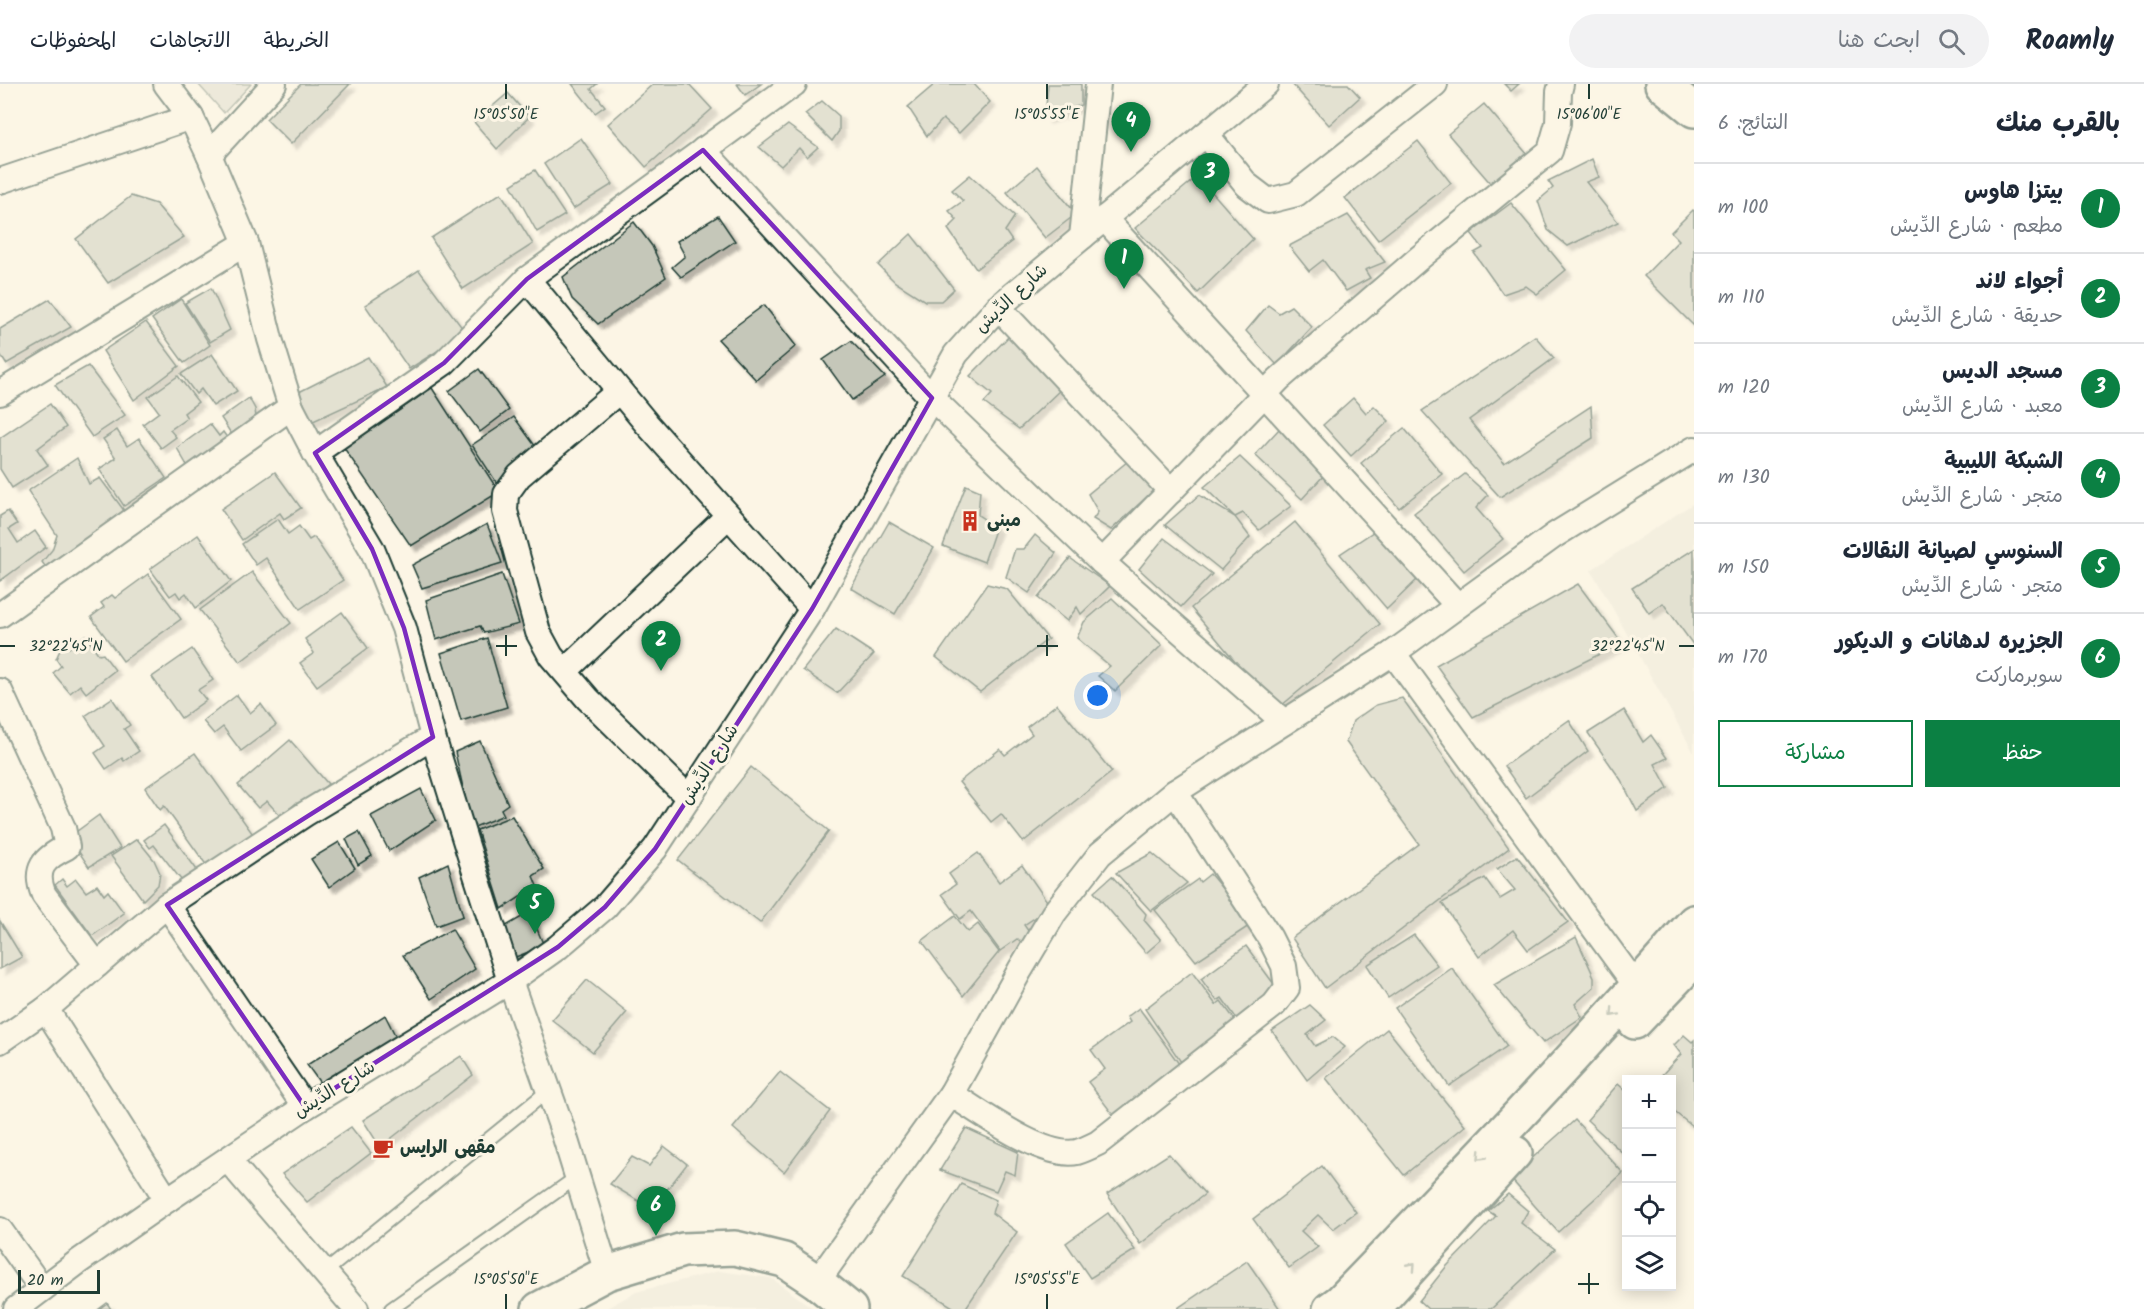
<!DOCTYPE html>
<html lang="ar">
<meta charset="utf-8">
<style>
:root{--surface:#fff;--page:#f2f2f3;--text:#1f2937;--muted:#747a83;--line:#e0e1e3;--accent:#0b8043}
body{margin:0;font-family:Kalam,"Playpen Sans Arabic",sans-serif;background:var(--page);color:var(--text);direction:rtl}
.controls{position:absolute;right:18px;bottom:18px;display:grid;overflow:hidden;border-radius:0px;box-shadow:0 3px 15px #0003}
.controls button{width:54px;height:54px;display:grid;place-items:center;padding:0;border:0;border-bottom:2px solid var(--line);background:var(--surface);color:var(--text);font:30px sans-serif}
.scale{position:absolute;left:18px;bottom:15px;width:82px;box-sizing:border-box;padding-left:6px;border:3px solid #1f3d34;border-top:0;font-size:16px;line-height:21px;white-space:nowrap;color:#1f3d34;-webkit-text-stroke:4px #fcf5e5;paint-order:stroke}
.you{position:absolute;left:1098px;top:612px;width:21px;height:21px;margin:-15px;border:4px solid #fff;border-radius:50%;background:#1a73e8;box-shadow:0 0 0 9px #1a73e833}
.badge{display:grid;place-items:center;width:39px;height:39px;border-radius:50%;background:var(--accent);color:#fff;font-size:20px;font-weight:700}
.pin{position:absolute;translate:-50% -50px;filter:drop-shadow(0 2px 3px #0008)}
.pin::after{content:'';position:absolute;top:32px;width:21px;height:18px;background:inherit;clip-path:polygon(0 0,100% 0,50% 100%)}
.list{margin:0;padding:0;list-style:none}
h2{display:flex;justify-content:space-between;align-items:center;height:78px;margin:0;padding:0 24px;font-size:26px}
h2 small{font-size:20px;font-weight:400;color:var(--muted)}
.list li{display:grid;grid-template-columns:39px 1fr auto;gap:18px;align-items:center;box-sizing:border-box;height:90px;padding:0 24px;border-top:2px solid var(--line)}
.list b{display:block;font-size:22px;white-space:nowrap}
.list p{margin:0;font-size:20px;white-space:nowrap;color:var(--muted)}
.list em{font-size:20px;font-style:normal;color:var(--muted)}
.actions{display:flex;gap:12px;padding:18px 24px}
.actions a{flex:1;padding:14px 0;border:2px solid var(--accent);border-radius:0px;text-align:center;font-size:21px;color:var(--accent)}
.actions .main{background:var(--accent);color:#fff}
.icon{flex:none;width:33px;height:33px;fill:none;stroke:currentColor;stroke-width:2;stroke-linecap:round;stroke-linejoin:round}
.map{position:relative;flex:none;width:1694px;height:1225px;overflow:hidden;direction:ltr}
header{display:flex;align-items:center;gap:36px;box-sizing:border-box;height:84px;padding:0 30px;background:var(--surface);border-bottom:2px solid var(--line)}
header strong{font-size:28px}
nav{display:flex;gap:33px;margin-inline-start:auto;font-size:21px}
.search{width:420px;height:54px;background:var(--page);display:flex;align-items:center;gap:15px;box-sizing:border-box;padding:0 21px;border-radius:33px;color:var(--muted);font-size:22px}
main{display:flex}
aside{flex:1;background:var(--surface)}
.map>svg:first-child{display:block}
</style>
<header>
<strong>Roamly</strong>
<div class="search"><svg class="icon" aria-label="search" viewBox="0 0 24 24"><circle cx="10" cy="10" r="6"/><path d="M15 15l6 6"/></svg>ابحث هنا</div>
<nav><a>الخريطة</a><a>الاتجاهات</a><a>المحفوظات</a></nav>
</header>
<main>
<aside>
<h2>بالقرب منك<small>النتائج: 6</small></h2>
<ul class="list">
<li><span class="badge">1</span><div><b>بيتزا هاوس</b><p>مطعم · شارع الدِّيسْ</p></div><em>100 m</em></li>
<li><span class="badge">2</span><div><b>أجواء لاند</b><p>حديقة · شارع الدِّيسْ</p></div><em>110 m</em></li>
<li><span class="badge">3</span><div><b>مسجد الديس</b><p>معبد · شارع الدِّيسْ</p></div><em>120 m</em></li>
<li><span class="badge">4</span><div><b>الشبكة الليبية</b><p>متجر · شارع الدِّيسْ</p></div><em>130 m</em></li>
<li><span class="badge">5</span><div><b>السنوسي لصيانة النقالات</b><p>متجر · شارع الدِّيسْ</p></div><em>150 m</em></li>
<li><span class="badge">6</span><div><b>الجزيره لدهانات و الديكور</b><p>سوبرماركت</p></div><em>170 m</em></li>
</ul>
<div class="actions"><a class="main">حفظ</a><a>مشاركة</a></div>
</aside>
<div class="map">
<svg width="1694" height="1225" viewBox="0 0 1694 1225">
<defs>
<filter id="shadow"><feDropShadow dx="5.5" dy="5.5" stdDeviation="1.5" flood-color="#0004"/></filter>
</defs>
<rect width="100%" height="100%" fill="#fcf5e5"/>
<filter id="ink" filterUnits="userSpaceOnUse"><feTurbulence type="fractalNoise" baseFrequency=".0167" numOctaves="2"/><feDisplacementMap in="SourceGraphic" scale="12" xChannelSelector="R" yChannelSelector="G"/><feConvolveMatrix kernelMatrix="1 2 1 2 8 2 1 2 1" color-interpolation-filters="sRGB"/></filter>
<g filter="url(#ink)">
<g fill="#ece7d8">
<polygon points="1694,419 1694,669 1591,486"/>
<polygon points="719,1187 771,1194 814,1225 605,1225 636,1208"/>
</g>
<polygon fill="#dcdacc" stroke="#7e8c80" stroke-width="1.5" points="198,0 251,0 224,29"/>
<g fill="#c5c7b9" stroke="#1f3d34" stroke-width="1.5" filter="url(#shadow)">
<polygon points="301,0 350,0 291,60 266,35"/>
<polygon points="572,0 597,0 591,5 605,22 595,29"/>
<polygon points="653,0 689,0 712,25 646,83 608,40"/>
<polygon points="737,0 761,0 745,11"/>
<polygon points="935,0 974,0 990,18 959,49 943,35 927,52 908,23"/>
<polygon points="1048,0 1081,0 1081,21 1045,34"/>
<polygon points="1292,0 1348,0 1360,13 1329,41"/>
<polygon points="1504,0 1519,0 1511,7"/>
<polygon points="508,9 529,33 497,65 474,38"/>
<polygon points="822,17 839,32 839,47 832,57 805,30"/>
<polygon points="1484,20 1528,71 1492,101 1448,50"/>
<polygon points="788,41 818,63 807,73 799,64 781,82 759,63"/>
<polygon points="581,54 613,100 573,125 544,80"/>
<polygon points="1418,57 1451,99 1378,156 1345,114"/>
<polygon points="1592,75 1599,93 1586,98 1618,138 1568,162 1548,146 1538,117 1553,104 1548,97"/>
<polygon points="1037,82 1076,130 1045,154 1007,108"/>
<polygon points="535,86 565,131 537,148 511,101"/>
<polygon points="970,91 1015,132 1005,147 1012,157 976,185 948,145 957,136 949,127 963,117 952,106"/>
<polygon points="1198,92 1253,155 1198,209 1135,144"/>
<polygon points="501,109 533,160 463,205 431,154"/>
<polygon points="131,112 156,120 184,153 108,199 76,155"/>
<polygon points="1511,119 1566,186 1537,210 1526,202 1503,210 1474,169 1483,164 1471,149"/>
<polygon points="1693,126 1694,127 1694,242 1644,192 1679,156 1671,148"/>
<polygon points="1348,131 1385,178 1365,186 1370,194 1346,207 1323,176 1309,187 1289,162"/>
<polygon points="718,132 735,157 681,193 672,183 685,172 677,157"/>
<polygon points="634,138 652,162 666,193 598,240 572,215 563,193"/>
<polygon points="911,150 954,205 941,217 925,217 895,198 878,181"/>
<polygon points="419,186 466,249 409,285 365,221"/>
<polygon points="211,204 230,246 210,258 185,219"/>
<polygon points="50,215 71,243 6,280 0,270 0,245"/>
<polygon points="181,215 210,261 184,279 152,235"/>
<polygon points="764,221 796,262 756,296 718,255"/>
<polygon points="1268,221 1279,229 1291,222 1312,243 1277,281 1246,247"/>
<polygon points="146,238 179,282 134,316 103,267"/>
<polygon points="1010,251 1061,305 1019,345 984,319 992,310 970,292"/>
<polygon points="1535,252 1554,274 1469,336 1504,379 1591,322 1593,354 1500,413 1422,327"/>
<polygon points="851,257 885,293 852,316 823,276"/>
<polygon points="212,270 237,307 213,322 201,305 196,310 181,290"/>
<polygon points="368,273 387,303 309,339 299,308"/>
<polygon points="88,282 125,331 92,353 55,301"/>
<polygon points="479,285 509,326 480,348 449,307"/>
<polygon points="178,292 198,318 184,329 187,334 170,346 176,353 161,364 143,340 159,328 148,313"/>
<polygon points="432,304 499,408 411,462 344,364"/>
<polygon points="249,314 255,325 256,334 237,359 221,334"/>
<polygon points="1353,314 1366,329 1374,322 1389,337 1351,372 1323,341"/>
<polygon points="50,320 66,343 37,365 48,381 12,404 0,385 0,354"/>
<polygon points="514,333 544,374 502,407 472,361"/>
<polygon points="210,340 219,352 223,348 233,362 192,390 177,364"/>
<polygon points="1404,344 1442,390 1399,424 1361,379"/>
<polygon points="1279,345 1325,390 1302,415 1255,371"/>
<polygon points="117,346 127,362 139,354 166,394 124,422 99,385 116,374 103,355"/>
<polygon points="1240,373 1291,422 1259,446 1243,429 1235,433 1204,403"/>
<polygon points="77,374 89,400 100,394 131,436 51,491 42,478 52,466 57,451 28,407"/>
<polygon points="1128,377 1153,407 1111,446 1093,435 1098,428 1088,410"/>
<polygon points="275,388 301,424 284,435 280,429 242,456 221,425"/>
<polygon points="1465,390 1488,411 1476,424 1503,455 1464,487 1414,429"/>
<polygon points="966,401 980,407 978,431 996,443 984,478 943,462"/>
<polygon points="1199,411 1235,433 1250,453 1221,486 1165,441"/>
<polygon points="8,427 17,440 9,445 18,459 35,447 46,463 0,497 0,432"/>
<polygon points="278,435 288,450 299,442 309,456 314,453 343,496 300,525 266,474 256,481 242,460"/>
<polygon points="889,438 934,464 895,530 851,504"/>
<polygon points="1295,438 1380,540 1276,626 1191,524"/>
<polygon points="487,440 502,479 422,504 412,481"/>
<polygon points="1376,446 1419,494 1387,525 1340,470"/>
<polygon points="198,451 231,497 196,524 186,509 180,514 176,508 170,512 150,485"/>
<polygon points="1035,451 1056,469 1029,509 1006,493 1015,465 1024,465"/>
<polygon points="1164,454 1212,490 1181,523 1139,485"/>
<polygon points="1694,465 1694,562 1663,519 1649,529 1632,504"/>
<polygon points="1070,474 1110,502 1081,530 1077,523 1067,537 1038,514"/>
<polygon points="252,488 291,539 240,578 200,526"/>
<polygon points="148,490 181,535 123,577 91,533 104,523 101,519 112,511 115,514"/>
<polygon points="502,490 519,540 484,549 480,542 436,556 426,516"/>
<polygon points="987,500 1007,505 1048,555 980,608 936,573"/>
<polygon points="1578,500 1622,559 1473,633 1436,581"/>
<polygon points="1112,514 1162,561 1115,607 1098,592 1110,582 1077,554 1084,538"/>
<polygon points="342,528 368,564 317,602 300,579 314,569 305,555"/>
<polygon points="836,545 874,570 837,609 803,586"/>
<polygon points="85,551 99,571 103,570 115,586 86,609 80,601 70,609 53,589 61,582 56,575 64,557 69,564"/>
<polygon points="487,554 507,623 461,637 441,569"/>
<polygon points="192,565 213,596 198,606 206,616 181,634 152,593"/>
<polygon points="237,611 250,629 261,620 276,641 241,667 223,643 214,650 203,637"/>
<polygon points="112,614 130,641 124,645 139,667 124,677 122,674 106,685 95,669 105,662 85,632"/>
<polygon points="1402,614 1509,764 1325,904 1292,854 1419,760 1346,658 1353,637 1376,621"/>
<polygon points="1057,620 1112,688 1023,758 1001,730 991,738 959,698 1000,665 1005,671 1032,650 1027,643"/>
<polygon points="1624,626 1643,658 1651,651 1667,674 1655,680 1668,704 1637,727 1621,696 1588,649"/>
<polygon points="1569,636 1588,667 1526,714 1504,682"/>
<polygon points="290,656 328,700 300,724 296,719 281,733 267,717 258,724 238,701"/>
<polygon points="480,657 508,720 501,725 504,731 472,744 455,668"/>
<polygon points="195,669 255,753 235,767 232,763 207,782 164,722 160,726 145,704"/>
<polygon points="751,683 829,747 760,839 678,776"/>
<polygon points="421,705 436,736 389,767 371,732"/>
<polygon points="99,731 120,764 89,783 69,753"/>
<polygon points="512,732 544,785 533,792 537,802 502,825 477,746"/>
<polygon points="164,741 200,790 185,801 154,761 150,764 144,756"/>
<polygon points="359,748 372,772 358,781 346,755"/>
<polygon points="137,755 154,776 160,789 158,801 143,816 111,772"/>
<polygon points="339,758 355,784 329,803 311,775"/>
<polygon points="978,769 999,798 1022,781 1051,823 1024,841 1031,851 1020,858 1017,855 1000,867 971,827 960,835 942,810 956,800 949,790"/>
<polygon points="1152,769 1187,799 1151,827 1116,789"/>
<polygon points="1517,772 1568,838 1528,866 1513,846 1479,873 1442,819 1485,794 1500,815 1515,806 1497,785"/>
<polygon points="448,779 463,832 436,842 419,793"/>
<polygon points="1210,790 1252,840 1196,877 1155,826 1198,795 1200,798"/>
<polygon points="1112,792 1146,830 1144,836 1161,856 1146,869 1094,808"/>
<polygon points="62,795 67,802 76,795 86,808 97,801 104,811 108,807 124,829 92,852 55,801"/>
<polygon points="530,828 544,862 513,874 501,845"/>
<polygon points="955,832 968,848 978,840 999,868 963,912 922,857"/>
<polygon points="0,837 22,873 0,885"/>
<polygon points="452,845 475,885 431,915 403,871"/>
<polygon points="1414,851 1437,881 1388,914 1367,881"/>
<polygon points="1576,853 1594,893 1594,903 1575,920 1582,933 1543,959 1494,901"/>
<polygon points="1246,862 1279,907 1237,935 1222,914 1217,917 1201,895"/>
<polygon points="1452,884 1507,962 1449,1002 1395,924"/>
<polygon points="1192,888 1216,921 1221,917 1235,936 1183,981 1145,925"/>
<polygon points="587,896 627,928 593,968 552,936"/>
<polygon points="1310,921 1326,936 1307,951 1315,962 1333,953 1345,963 1307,996 1272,947"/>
<polygon points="1139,924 1182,984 1118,1037 1088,998 1105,985 1091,966 1130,938 1127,933"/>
<polygon points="385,931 397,955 323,1003 307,981"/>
<polygon points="1387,945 1465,1042 1404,1091 1326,994"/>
<polygon points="1684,951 1692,958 1694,956 1694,1039 1692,1042 1672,1026 1672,996 1657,996 1681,970 1674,961"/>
<polygon points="461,972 473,991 380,1063 363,1036"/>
<polygon points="780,988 830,1027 784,1088 733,1044"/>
<polygon points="1618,1000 1626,1007 1626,1072 1587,1036"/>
<polygon points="1575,1036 1623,1089 1558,1148 1510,1094"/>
<polygon points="351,1043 371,1069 307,1118 282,1090"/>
<polygon points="966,1044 1018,1068 1015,1091 1005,1087 996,1107 940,1086"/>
<polygon points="664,1062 687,1080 652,1125 610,1100 632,1073 649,1082"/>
<polygon points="1169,1070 1205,1110 1140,1160 1107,1110"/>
<polygon points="1322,1082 1356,1128 1333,1145 1318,1131 1301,1147 1318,1163 1289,1184 1253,1135"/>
<polygon points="961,1100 996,1116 992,1129 1017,1148 965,1225 956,1225 903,1192"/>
<polygon points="1508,1110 1528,1127 1521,1139 1555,1165 1491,1225 1428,1225 1419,1217 1446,1183 1496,1132 1488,1127"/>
<polygon points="1108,1129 1135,1166 1090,1194 1066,1159"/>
<polygon points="1247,1177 1280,1225 1178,1225 1178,1224"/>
<polygon points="107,1219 111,1225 99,1225"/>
</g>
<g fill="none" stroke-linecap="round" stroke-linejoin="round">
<g stroke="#1f3d34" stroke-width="16">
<g id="lane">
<polyline points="325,1188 549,1006"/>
<polyline points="391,1225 577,1093"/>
</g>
</g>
<g stroke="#1f3d34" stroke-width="28">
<g id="street">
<polyline points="166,0 191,33 209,71 246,159 270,255 291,323 315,369 372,465 404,544 433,653 470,772 510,897 564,1050 607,1189"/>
<polyline points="1206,50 1247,101 1268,117 1296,110 1435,0"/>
<polyline points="703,66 932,314 1102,478 1284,638"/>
<polyline points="209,71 274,0"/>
<polyline points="0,97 191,33"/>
<polyline points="1104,134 1457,521"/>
<polyline points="1082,153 1098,0"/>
<polyline points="527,195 647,340 812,525"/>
<polyline points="998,223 1171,407"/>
<polyline points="619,307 519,392 506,410 505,427 538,548 551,572 588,615 689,714"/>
<polyline points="0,309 246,159"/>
<polyline points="315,369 444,279 527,195 794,0"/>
<polyline points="1102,478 1279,295 1418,175 1550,67 1558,39 1559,8 1561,0"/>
<polyline points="0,531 291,323"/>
<polyline points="1393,569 1637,903"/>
<polyline points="565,587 728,432"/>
<path d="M0,607l63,137 4,19c-23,11 -34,22 -23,48l53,70"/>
<polyline points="167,821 305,1023"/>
<polyline points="46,925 167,1116"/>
<polyline points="0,957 46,925 167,821 305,730 433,653"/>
<path d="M951,1010c29,18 92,65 126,58 7,-2 15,-6 21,-9l176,-138 13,-17 -3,-22 -14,-28 -95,-146"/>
<polyline points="228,1076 356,1225"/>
<polyline points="0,1146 42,1205"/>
<polyline points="817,1198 951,1010 1020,886 1054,829 1100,770 1175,708 1393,569 1555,451 1694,365"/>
<polyline points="16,1225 78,1178 167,1116 305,1023 510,897 558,863 605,823 655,765 812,525 956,270 998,223 1266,0"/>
</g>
</g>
<g stroke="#1f3d34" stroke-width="38">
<polyline id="secondary" points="539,1225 607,1189 683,1166 735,1164 784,1176 817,1198 850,1225"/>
</g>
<g stroke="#1f3d34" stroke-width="38">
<g id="primary">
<polyline points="1662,0 1694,26"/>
<polyline points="1635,938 1694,876"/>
<path d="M1330,1225l11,-8c120,-124 240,-249 353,-379"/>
<polyline points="1373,1225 1515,1069"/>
</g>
</g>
<use href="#lane" stroke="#fcf5e5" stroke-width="12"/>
<use href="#street" stroke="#fcf5e5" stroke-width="24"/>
<use href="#secondary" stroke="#fcf5e5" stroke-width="33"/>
<use href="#primary" stroke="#fcf5e5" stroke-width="33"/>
</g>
<defs><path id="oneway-chevron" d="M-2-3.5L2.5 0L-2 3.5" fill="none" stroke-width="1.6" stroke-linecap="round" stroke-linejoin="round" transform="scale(1.5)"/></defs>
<g stroke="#8e998c">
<use href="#oneway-chevron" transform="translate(1614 929) rotate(133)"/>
<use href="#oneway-chevron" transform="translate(1481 1072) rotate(134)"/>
<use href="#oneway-chevron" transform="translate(1412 1182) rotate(-48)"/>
</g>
</g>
<path d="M0 0H1694V1225H0ZM703,66l229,248 -120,211 -157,240 -50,58 -47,40 -253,160 -138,-202 266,-168 -29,-109 -32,-79 -57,-96 129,-90 83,-84z" fill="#fcf5e5" fill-opacity=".55" fill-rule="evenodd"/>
<path fill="none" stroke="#7b2cbf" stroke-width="4.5" stroke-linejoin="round" d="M703,66l229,248 -120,211 -157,240 -50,58 -47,40 -253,160 -138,-202 266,-168 -29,-109 -32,-79 -57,-96 129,-90 83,-84z"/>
<path fill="none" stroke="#1f3d34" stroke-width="2" d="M506,0v15M1047,0v15M1589,0v15M506,551v21M1047,551v21M0,562h15M496,562h21M1037,562h21M1679,562h15M1589,1189v21M1578,1200h21M506,1210v15M1047,1210v15"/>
<defs>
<g id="building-bare" transform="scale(1.62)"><path d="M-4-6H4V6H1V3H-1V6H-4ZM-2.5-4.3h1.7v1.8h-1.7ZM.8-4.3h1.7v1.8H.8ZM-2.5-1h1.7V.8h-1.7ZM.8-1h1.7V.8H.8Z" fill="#c8321e" stroke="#fcf5e5" stroke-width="2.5" paint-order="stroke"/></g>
<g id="cafe-bare" transform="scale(1.62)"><path d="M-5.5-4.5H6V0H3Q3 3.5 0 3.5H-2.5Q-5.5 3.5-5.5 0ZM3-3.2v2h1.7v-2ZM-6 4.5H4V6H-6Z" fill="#c8321e" stroke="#fcf5e5" stroke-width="2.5" paint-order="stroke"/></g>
</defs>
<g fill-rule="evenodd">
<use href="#building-bare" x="970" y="437"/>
<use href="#cafe-bare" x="383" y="1064"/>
</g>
<g text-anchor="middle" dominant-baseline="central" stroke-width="6" stroke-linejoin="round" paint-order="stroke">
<g font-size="18" fill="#1f3d34" stroke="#fcf5e5">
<text transform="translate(1012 215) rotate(-43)">شارع الدِّيسْ</text>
<text transform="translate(710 681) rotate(-57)">شارع الدِّيسْ</text>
<text transform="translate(335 1006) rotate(-32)">شارع الدِّيسْ</text>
</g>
<g font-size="18" font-weight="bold" fill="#1f3d34" stroke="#fcf5e5" text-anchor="start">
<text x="987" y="437">مبنى</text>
<text x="400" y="1064">مقهى الرايس</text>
</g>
</g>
<g font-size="15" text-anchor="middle" fill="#1f3d34" stroke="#fcf5e5" stroke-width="6" stroke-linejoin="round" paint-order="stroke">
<text x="506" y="35">15°05'50"E</text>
<text x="1047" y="35">15°05'55"E</text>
<text x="1589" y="35">15°06'00"E</text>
<text x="66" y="567">32°22'45"N</text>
<text x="1628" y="567">32°22'45"N</text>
<text x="506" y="1200">15°05'50"E</text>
<text x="1047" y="1200">15°05'55"E</text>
</g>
</svg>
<div class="controls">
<button>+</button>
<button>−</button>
<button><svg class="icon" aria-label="locate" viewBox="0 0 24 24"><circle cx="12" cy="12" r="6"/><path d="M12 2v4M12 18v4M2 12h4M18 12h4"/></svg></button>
<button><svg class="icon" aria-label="layers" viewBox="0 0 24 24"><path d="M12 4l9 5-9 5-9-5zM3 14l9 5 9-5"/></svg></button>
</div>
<div class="scale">20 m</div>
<div class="you"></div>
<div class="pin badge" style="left:1124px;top:205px">1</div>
<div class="pin badge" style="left:661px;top:587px">2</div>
<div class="pin badge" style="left:1210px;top:119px">3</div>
<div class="pin badge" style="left:1131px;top:68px">4</div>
<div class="pin badge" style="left:535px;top:850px">5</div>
<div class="pin badge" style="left:656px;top:1152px">6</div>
</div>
</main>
